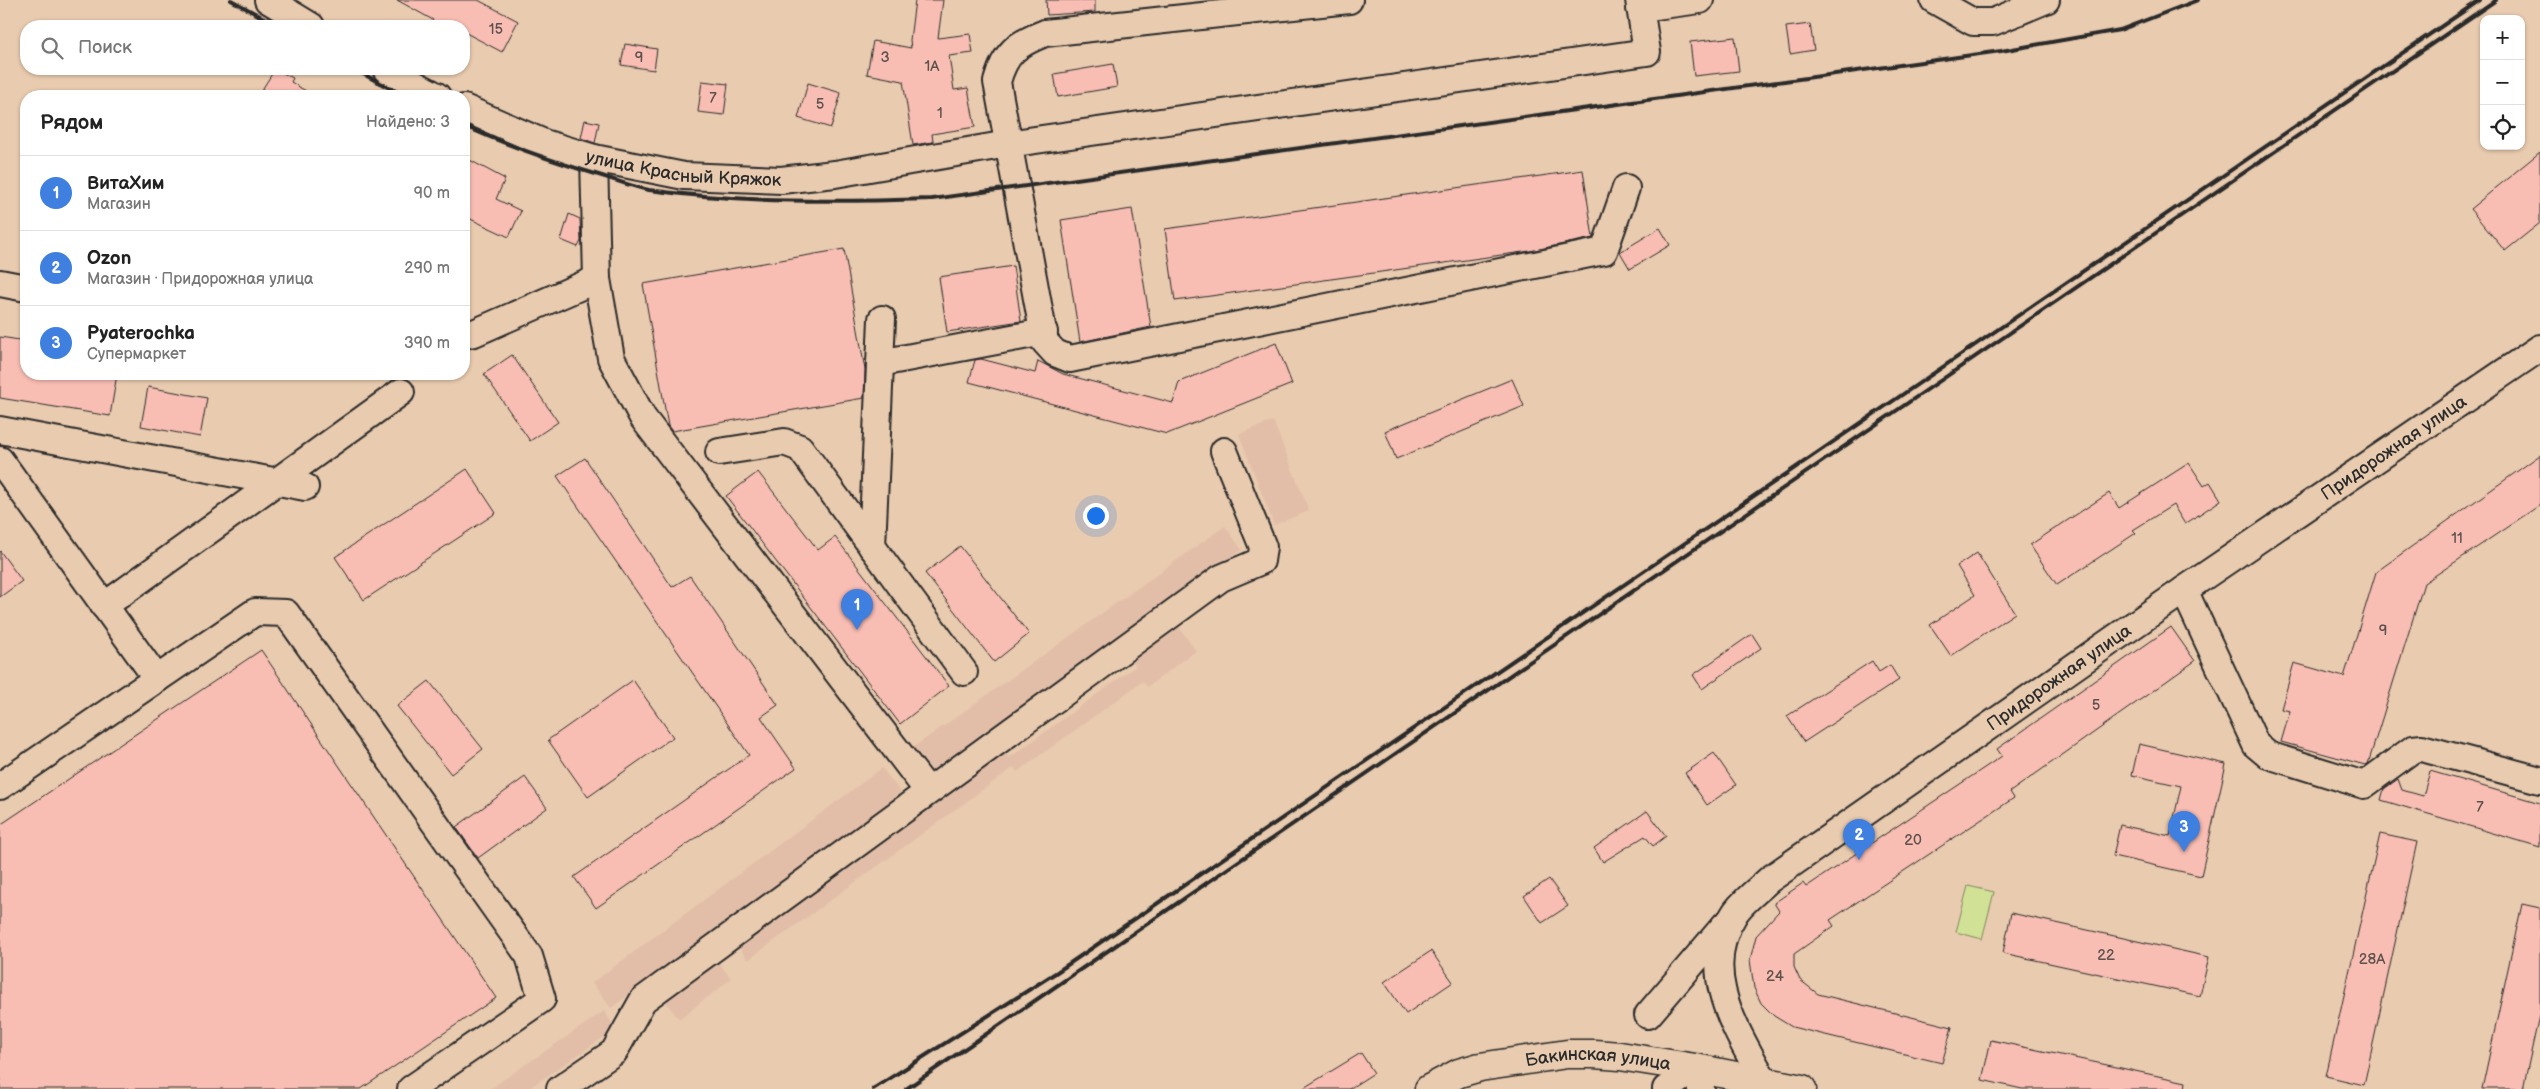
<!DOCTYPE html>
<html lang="ru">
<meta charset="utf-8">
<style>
:root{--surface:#fff;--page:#f6f6f6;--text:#222;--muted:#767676;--line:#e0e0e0;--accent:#1f6fb2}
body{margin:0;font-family:"Balsamiq Sans",sans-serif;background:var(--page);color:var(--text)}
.controls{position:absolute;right:15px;top:15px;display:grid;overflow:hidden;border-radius:10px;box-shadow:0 1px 4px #0004}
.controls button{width:45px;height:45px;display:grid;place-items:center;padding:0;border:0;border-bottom:1px solid var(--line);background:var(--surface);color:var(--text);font:25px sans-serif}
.you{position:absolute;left:1095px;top:515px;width:18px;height:18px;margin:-12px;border:4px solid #fff;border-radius:50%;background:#1a73e8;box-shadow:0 0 0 8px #1a73e833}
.badge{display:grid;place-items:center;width:32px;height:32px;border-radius:50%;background:var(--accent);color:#fff;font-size:16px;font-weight:700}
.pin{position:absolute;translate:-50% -41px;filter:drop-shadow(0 1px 2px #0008)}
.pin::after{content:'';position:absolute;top:26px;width:18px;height:15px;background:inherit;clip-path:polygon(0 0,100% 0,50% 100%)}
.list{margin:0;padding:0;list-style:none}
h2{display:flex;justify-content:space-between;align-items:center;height:65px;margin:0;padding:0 20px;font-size:21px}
h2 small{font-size:16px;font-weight:400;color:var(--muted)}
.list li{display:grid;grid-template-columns:32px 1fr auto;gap:15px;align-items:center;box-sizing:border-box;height:75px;padding:0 20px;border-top:1px solid var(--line)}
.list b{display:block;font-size:19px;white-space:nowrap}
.list p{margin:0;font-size:16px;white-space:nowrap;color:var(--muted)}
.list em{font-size:16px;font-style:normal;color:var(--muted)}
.icon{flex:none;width:28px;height:28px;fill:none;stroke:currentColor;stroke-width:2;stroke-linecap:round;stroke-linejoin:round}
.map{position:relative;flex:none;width:2540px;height:1089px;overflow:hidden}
.search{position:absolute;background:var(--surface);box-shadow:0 1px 4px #0004;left:20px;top:20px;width:450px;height:55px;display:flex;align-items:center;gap:12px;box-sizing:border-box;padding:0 18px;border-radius:20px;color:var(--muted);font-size:19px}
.panel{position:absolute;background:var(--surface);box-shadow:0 1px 4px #0004;left:20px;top:90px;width:450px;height:290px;border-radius:20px}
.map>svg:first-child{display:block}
</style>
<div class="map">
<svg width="2540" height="1089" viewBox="0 0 2540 1089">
<rect width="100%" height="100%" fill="#e9cbaf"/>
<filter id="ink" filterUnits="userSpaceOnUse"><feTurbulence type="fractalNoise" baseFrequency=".02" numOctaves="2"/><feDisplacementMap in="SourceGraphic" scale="10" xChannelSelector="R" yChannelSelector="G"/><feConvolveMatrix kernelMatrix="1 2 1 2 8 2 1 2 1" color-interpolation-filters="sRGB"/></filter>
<g filter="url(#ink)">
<g fill="#e2bea8">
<polygon points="1273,421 1309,511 1274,525 1239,434"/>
<polygon points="1225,526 1242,550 931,771 914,747"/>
<polygon points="1179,627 1196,651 1147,687 1143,681 1017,772 1014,767 748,960 738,946 1005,752 1009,758 1136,666 1132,661"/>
<polygon points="882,768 901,793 611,1008 592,983"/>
<polygon points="717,960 731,979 679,1019 664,1000"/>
<polygon points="604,1011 616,1029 528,1089 490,1089"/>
</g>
<polygon fill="#d1e296" stroke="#7e8660" points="1968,886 1994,892 1982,939 1956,932"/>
<g fill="#f8bdb3" stroke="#2b2b2b">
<polygon points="397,0 478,0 518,21 502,52 464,32 464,26 429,26 433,20"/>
<polygon points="915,0 943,0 938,38 970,34 973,53 949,56 954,90 968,88 975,127 932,134 933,142 913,145 903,81 867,74 873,41 911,48 910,40"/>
<polygon points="1046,0 1095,0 1095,12 1047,15"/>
<polygon points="1810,24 1814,50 1790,54 1786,27"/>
<polygon points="1735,37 1739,71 1694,76 1690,42"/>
<polygon points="625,44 657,49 654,70 621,65"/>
<polygon points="1113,64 1117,87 1058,97 1054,74"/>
<polygon points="275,69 293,78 291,82 314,96 258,96"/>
<polygon points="702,81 728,84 724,115 698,112"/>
<polygon points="808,83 841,93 831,128 798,118"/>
<polygon points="585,120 599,123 595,143 581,138"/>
<polygon points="2540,152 2540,223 2505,251 2470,209"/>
<polygon points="464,157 505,179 496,199 521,211 509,237 464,216"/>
<polygon points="1583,170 1593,238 1530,251 1175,301 1165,229"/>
<polygon points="1132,209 1151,327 1080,342 1061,220"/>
<polygon points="569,214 580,219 581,241 578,247 561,240"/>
<polygon points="1660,228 1670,245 1630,269 1620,252"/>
<polygon points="844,249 865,370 864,398 672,431 668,426 643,284"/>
<polygon points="1013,266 1021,321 947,332 939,277"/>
<polygon points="0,337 26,341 26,374 117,374 110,416 0,398"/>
<polygon points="1276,343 1292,384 1167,434 969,382 975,360 981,359 1035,373 1038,361 1063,374 1173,403 1179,382"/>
<polygon points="512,355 558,422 530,441 484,374"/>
<polygon points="1512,379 1524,406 1396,459 1385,431"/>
<polygon points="148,387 207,398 200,437 141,426"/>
<polygon points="2540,455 2540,505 2424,583 2368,764 2365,765 2281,742 2290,711 2281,709 2294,663 2344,677 2376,572"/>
<polygon points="585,458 672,587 690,576 778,705 761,717 796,768 596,908 574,877 749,755 557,476"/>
<polygon points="2189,463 2204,486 2210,482 2221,500 2185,524 2173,505 2133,530 2136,533 2057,585 2030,545 2109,493 2119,508"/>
<polygon points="467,469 496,513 364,600 335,557"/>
<polygon points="758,472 818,550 835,537 949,686 900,724 726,496"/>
<polygon points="960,546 1029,634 994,662 925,573"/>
<polygon points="0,551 22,581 0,597"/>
<polygon points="1977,553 2015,613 1951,656 1930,625 1975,595 1957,566"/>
<polygon points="2171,627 2195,661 2010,792 2014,798 1830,920 1834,926 1794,954 1794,967 1800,980 1818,994 1952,1027 1942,1063 1792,1027 1774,1016 1761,1003 1754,988 1750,960 1756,936 1779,911 1774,903 1803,883 1806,887 2002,756 1997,749"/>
<polygon points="1752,634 1761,648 1702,689 1693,675"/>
<polygon points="261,650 496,998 361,1089 0,1089 0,825"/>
<polygon points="1872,661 1879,672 1890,665 1899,680 1804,742 1787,716"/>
<polygon points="633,680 673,737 588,797 548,740"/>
<polygon points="429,681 483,749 451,774 397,706"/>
<polygon points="2139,744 2226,764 2201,876 2113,856 2120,825 2170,836 2181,786 2132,775"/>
<polygon points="1714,753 1736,785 1707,805 1685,773"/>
<polygon points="2430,771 2540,803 2540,847 2381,800 2384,789 2398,779 2402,790 2423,796"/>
<polygon points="525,777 547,808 478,858 456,827"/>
<polygon points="1647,811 1666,836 1653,846 1645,836 1603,862 1594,848"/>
<polygon points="2380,834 2417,842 2364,1085 2326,1076"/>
<polygon points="1549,879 1568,906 1542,923 1524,896"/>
<polygon points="2522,904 2540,908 2540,1011 2523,1089 2482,1089"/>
<polygon points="2011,913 2209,957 2200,996 2003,953"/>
<polygon points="1431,951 1453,982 1406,1014 1384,982"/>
<polygon points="1991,1040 2186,1082 2185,1089 2022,1089 1982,1080"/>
<polygon points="1361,1053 1374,1073 1349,1089 1302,1089"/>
</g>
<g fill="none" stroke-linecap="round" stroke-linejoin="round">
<g stroke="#2b2b2b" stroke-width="30">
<g id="minor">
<polyline points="268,0 311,26"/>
<path d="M1349,0l-304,33c-28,11 -40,19 -48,49l48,260 10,11 15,6 534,-108 22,-63"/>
<polyline points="1934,0 1973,22 1993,22 2046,0"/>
<polyline points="1640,8 1700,0"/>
<polyline points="386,69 437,96"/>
<path id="s1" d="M464,108l80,35 50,15 90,18 97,4 54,-6 173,-30 639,-92 -8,-52"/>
<polyline points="594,158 597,279 611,358 643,418 928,791"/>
<polyline points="0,283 26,288"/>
<polyline points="464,335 474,333 597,279"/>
<polyline points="880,363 1044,332"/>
<polyline points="0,430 305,487"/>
<polyline points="719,452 784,442 800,448 964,672"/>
<polyline points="0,460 157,679"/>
<polyline points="872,547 882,319"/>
<polyline points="2184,590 2256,745 2268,755 2364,785 2413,749 2422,748 2540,780"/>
<polyline points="104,606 401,392"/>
<polyline points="0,786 255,612 286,613 529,956 542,999 411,1089"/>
<polyline points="1648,1015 1725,925"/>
<path id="s2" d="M1764,1081c-28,-52 -67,-109 -29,-168 8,-12 24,-24 35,-34l414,-289 356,-242"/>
<polyline points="560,1089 614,1052 643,1000 1221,578 1261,561 1263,547 1224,451"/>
<polyline points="1666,1089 1695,1068 1701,1089"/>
</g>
</g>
<g stroke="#2b2b2b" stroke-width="31">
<g id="major">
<path id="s3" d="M1429,1089l30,-16 21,-6 87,-13h27l26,2 75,12 107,21"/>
</g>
</g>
<use href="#minor" stroke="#e9cbaf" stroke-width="26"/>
<use href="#major" stroke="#e9cbaf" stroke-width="28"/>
<g stroke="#2b2b2b" stroke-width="4">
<polyline points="231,0 278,26"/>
<polyline points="354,69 404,96"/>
<path d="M464,126c45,20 91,36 138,50 15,5 32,11 47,14 94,13 189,12 283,9l1069,-148 119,-21 78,-30"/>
<polyline points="873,1089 1057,972 2480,0"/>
<polyline points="906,1089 2496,0"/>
</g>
</g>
</g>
<g text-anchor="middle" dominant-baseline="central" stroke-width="5" stroke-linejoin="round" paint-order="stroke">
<g font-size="15" fill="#5e504d">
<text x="496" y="29">15</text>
<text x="639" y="57">9</text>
<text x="885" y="57">3</text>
<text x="932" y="66">1А</text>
<text x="713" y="98">7</text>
<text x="820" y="104">5</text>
<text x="940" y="113">1</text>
<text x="2457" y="538">11</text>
<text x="2383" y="630">9</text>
<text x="2096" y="705">5</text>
<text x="2480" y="807">7</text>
<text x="1913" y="840">20</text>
<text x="2106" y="955">22</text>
<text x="2372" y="959">28А</text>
<text x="1775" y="976">24</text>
</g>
<g font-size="18" fill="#2b2b2b" stroke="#e9cbaf">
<text stroke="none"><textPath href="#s1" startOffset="230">улица Красный Кряжок</textPath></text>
<text stroke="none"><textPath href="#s2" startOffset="988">Придорожная улица</textPath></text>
<text stroke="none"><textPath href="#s2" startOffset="582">Придорожная улица</textPath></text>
<text stroke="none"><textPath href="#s3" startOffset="175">Бакинская улица</textPath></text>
</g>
</g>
</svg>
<div class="controls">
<button>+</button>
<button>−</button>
<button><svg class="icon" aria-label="locate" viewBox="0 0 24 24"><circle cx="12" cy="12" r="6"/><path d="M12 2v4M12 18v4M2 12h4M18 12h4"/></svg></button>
</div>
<div class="you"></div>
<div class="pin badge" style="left:857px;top:630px;background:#3f7fe0">1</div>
<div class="pin badge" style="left:1859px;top:860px;background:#3f7fe0">2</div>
<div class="pin badge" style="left:2184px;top:852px;background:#3f7fe0">3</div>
<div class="search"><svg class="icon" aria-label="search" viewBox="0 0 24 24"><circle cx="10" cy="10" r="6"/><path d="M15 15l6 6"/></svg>Поиск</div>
<section class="panel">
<h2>Рядом<small>Найдено: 3</small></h2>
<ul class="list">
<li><span class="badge" style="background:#3f7fe0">1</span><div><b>ВитаХим</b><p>Магазин</p></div><em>90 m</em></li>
<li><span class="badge" style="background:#3f7fe0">2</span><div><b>Ozon</b><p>Магазин · Придорожная улица</p></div><em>290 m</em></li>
<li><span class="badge" style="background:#3f7fe0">3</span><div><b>Pyaterochka</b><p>Супермаркет</p></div><em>390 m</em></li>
</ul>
</section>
</div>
